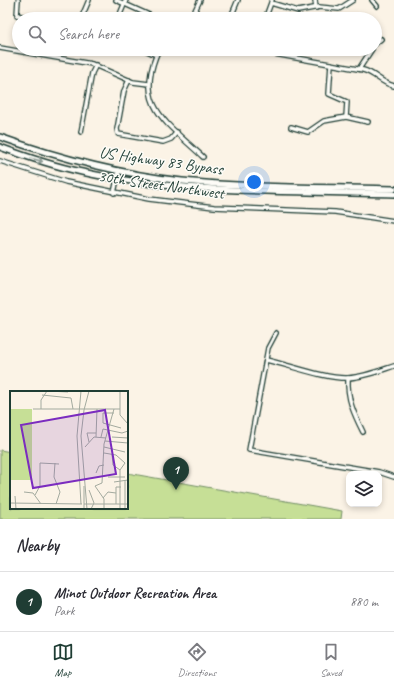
<!DOCTYPE html>
<style>
:root{--surface:#fff;--page:#f2f2f3;--text:#2b2b33;--muted:#7c7c81;--line:#e1e1e2;--accent:#1f3d34}
body{margin:0;font-family:Caveat,sans-serif;background:var(--page);color:var(--text)}
.controls{position:absolute;right:12px;bottom:12px;display:grid;overflow:hidden;border-radius:8px;box-shadow:0 2px 6px #0003}
.controls button{width:36px;height:36px;display:grid;place-items:center;padding:0;border:0;border-bottom:1px solid var(--line);background:var(--surface);color:var(--text);font:20px sans-serif}
.you{position:absolute;left:254px;top:182px;width:14px;height:14px;margin:-10px;border:3px solid #fff;border-radius:50%;background:#1a73e8;box-shadow:0 0 0 6px #1a73e833}
.badge{display:grid;place-items:center;width:26px;height:26px;border-radius:50%;background:var(--accent);color:#fff;font-size:13px;font-weight:700}
.pin{position:absolute;translate:-50% -33px;filter:drop-shadow(0 1px 2px #0008)}
.pin::after{content:'';position:absolute;top:21px;width:14px;height:12px;background:inherit;clip-path:polygon(0 0,100% 0,50% 100%)}
.list{margin:0;padding:0;list-style:none}
h2{display:flex;justify-content:space-between;align-items:center;height:52px;margin:0;padding:0 16px;font-size:17px}
h2 small{font-size:13px;font-weight:400;color:var(--muted)}
.list li{display:grid;grid-template-columns:26px 1fr auto;gap:12px;align-items:center;box-sizing:border-box;height:60px;padding:0 16px;border-top:1px solid var(--line)}
.list b{display:block;font-size:15px;white-space:nowrap}
.list p{margin:0;font-size:13px;white-space:nowrap;color:var(--muted)}
.list em{font-size:13px;font-style:normal;color:var(--muted)}
.icon{flex:none;width:22px;height:22px;fill:none;stroke:currentColor;stroke-width:2;stroke-linecap:round;stroke-linejoin:round}
.map{position:relative;flex:none;width:394px;height:519px;overflow:hidden}
.search{position:absolute;background:var(--surface);box-shadow:0 2px 6px #0003;left:12px;right:12px;top:12px;height:44px;display:flex;align-items:center;gap:10px;box-sizing:border-box;padding:0 14px;border-radius:22px;color:var(--muted);font-size:15px}
.sheet{height:112px;background:var(--surface)}
nav{display:flex;justify-content:space-around;align-items:center;box-sizing:border-box;height:56px;border-top:1px solid var(--line);background:var(--surface);font-size:11px;color:var(--muted)}
nav a{display:grid;justify-items:center;gap:2px}
nav .on{color:var(--accent)}
.map>svg:first-child{display:block}
</style>
<div class="map">
<svg width="394" height="519" viewBox="0 0 394 519">
<rect width="100%" height="100%" fill="#fbf3e6"/>
<filter id="ink" filterUnits="userSpaceOnUse"><feTurbulence type="fractalNoise" baseFrequency=".025" numOctaves="2"/><feDisplacementMap in="SourceGraphic" scale="8" xChannelSelector="R" yChannelSelector="G"/><feConvolveMatrix kernelMatrix="1 2 1 2 8 2 1 2 1" color-interpolation-filters="sRGB"/></filter>
<g filter="url(#ink)">
<polygon fill="#c6df96" stroke="#728e65" points="0,450 11,452 11,508 127,508 127,473 342,511 341,519 0,519"/>
<g fill="none" stroke-linecap="round" stroke-linejoin="round">
<g stroke="#1f3d34" stroke-width="6">
<g id="minor">
<polyline points="18,0 17,15 33,19"/>
<polyline points="116,0 158,19"/>
<polyline points="315,0 316,8"/>
<polyline points="372,0 377,6"/>
<polyline points="271,3 298,11 319,7 339,9 353,0"/>
<polyline points="81,19 89,0"/>
<polyline points="118,19 126,0"/>
<polyline points="191,19 200,0"/>
<polyline points="230,19 238,0"/>
<polyline points="265,19 272,0"/>
<polyline points="375,44 381,39"/>
<polyline points="0,48 92,64 133,82 149,84"/>
<polyline points="143,49 156,55"/>
<path d="M159,49c-26,56 7,73 44,108"/>
<path d="M247,49l116,21c12,3 18,13 31,16"/>
<polyline points="331,64 329,94 347,102 346,117 368,122"/>
<polyline points="359,69 372,49"/>
<polyline points="129,80 124,91 117,129 118,134 163,142 171,139 177,132"/>
<polyline points="291,127 308,132 324,121 346,117"/>
<polyline points="81,132 92,73 96,65"/>
<polyline points="0,161 66,182 149,199 214,207 335,212 394,221"/>
<polyline points="114,193 119,170"/>
<polyline points="276,333 268,348 249,450 379,472 394,477"/>
<path d="M266,360c23,5 60,19 82,18 16,-1 31,-7 46,-12"/>
<path d="M348,378c-1,21 6,36 15,54"/>
</g>
</g>
<g stroke="#1f3d34" stroke-width="8">
<g id="highway">
<path d="M0,137c59,21 120,37 182,44 70,7 142,6 212,8"/>
<path d="M0,147c27,10 54,19 82,25 102,23 208,18 312,22"/>
</g>
</g>
<use href="#minor" stroke="#fdfcf7" stroke-width="3.5"/>
<use href="#highway" stroke="#fdfcf7" stroke-width="5"/>
</g>
<defs><path id="oneway-shaft" d="M-6 0H5M1.5-3L5.5 0L1.5 3" fill="none" stroke-width="1.6" stroke-linecap="round" stroke-linejoin="round"/></defs>
<use stroke="#8e9c96" href="#oneway-shaft" transform="translate(37 160) rotate(16)"/>
</g>
<g text-anchor="middle" dominant-baseline="central" stroke-width="3" stroke-linejoin="round" paint-order="stroke">
<g font-size="16" fill="#1f3d34" stroke="#fdfcf7">
<text transform="translate(161 161) rotate(8)">US Highway 83 Bypass</text>
<text transform="translate(161 185) rotate(8)">30th Street Northwest</text>
</g>
</g>
<g transform="translate(10 391)">
<rect width="118" height="118" fill="#fbf3e6"/>
<path d="M0,18h22v71h-22z" fill="#c6df96"/>
<path fill="none" stroke="#a3aa9f" stroke-width="1" d="M38,0l20,1M71,0l-4,45 4,68M110,0v24l8,9M32,4l29,3 2,11M23,18h87M31,18v-9l6,-9M104,22h-11v10l18,5M86,46l1,-28M91,46l2,-8 19,4 6,-2M102,46l16,1M95,50l23,2M79,51l-2,-9h9M75,56l9,-10 12,1M94,56l21,5M94,62l12,2 9,8 -5,7v39M102,63l1,11 7,5M45,72l-1,14 6,15 -4,12M86,82l3,-7 5,-1M98,86h17M115,89v29M104,91l14,-2M79,99l5,13 -3,6M14,101l9,1 8,11M25,104l5,-9v-23l19,1M5,105l1,13M93,107l5,-6 8,1M0,112l72,1M74,113h44M106,113v-17h5M74,118v-23M77,118l-6,-73 3,-26 5,-19M94,118v-10l-9,-13 7,-3 2,-39 10,-35"/>
<path fill="#7b2cbf" fill-opacity="0.15" stroke="#7b2cbf" stroke-width="2" d="M95,19l11,64 -83,14 -12,-63z"/>
<rect width="118" height="118" fill="none" stroke="#1f3d34" stroke-width="2"/>
</g>
</svg>
<div class="controls">
<button><svg class="icon" aria-label="layers" viewBox="0 0 24 24"><path d="M12 4l9 5-9 5-9-5zM3 14l9 5 9-5"/></svg></button>
</div>
<div class="you"></div>
<div class="pin badge" style="left:176px;top:490px">1</div>
<div class="search"><svg class="icon" aria-label="search" viewBox="0 0 24 24"><circle cx="10" cy="10" r="6"/><path d="M15 15l6 6"/></svg>Search here</div>
</div>
<section class="sheet">
<h2>Nearby<small></small></h2>
<ul class="list">
<li><span class="badge">1</span><div><b>Minot Outdoor Recreation Area</b><p>Park</p></div><em>880 m</em></li>
</ul>
</section>
<nav>
<a class="on"><svg class="icon" aria-label="map" viewBox="0 0 24 24"><path d="M3 6l6-2 6 2 6-2v14l-6 2-6-2-6 2zM9 4v14M15 6v14"/></svg>Map</a>
<a><svg class="icon" aria-label="directions" viewBox="0 0 24 24"><path d="M12 3l9 9-9 9-9-9zM9 14v-3h6M13 9l2 2-2 2"/></svg>Directions</a>
<a><svg class="icon" aria-label="saved" viewBox="0 0 24 24"><path d="M7 4h10v16l-5-4-5 4z"/></svg>Saved</a>
</nav>
